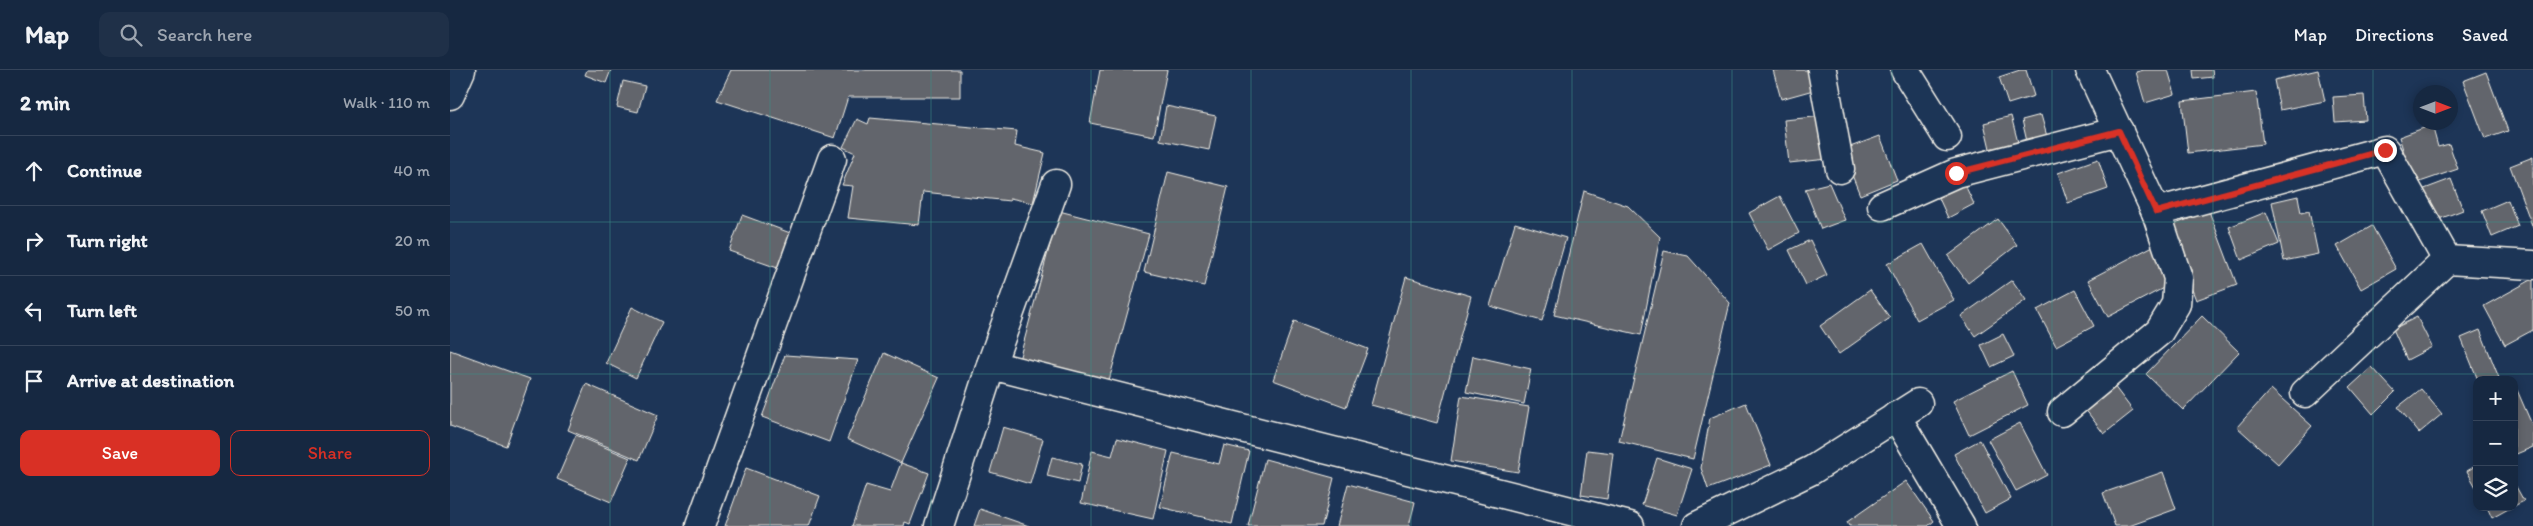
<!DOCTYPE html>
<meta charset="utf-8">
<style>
:root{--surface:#162841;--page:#1f3048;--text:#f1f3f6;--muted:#9ea6b1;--line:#35445a;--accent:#d93025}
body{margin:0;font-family:Itim,sans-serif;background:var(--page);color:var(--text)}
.controls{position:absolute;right:15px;bottom:15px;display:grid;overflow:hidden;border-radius:10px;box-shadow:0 2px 8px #0003}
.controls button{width:45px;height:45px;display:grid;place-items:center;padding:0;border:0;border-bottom:1px solid var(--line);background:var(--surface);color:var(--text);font:25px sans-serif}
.compass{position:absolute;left:1963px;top:15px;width:45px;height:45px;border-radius:50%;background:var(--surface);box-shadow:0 2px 8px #0003;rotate:90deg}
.stop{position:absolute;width:15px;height:15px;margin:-11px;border:4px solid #d93025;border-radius:50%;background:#fff}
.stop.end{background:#d93025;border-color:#fff;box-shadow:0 1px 5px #0008}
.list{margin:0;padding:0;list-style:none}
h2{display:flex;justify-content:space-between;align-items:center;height:65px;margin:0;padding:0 20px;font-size:21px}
h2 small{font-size:16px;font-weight:400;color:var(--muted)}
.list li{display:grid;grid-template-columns:32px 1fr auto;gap:15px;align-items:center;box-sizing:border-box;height:70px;padding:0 20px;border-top:1px solid var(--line)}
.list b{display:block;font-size:19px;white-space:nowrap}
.list em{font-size:16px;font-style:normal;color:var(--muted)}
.actions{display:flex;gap:10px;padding:15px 20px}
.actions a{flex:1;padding:11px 0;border:1px solid var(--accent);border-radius:10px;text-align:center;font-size:18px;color:var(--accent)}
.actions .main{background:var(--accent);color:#fff}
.icon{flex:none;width:28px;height:28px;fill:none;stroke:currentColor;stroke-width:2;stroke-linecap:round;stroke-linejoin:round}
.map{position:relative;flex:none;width:2083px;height:456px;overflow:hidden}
header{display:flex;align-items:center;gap:30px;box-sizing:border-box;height:70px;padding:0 25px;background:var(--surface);border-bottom:1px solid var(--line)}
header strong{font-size:24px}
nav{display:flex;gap:28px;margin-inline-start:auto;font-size:18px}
.search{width:350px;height:45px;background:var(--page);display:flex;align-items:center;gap:12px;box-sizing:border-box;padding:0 18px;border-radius:10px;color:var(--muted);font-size:19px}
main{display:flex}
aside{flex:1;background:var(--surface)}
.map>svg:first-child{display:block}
</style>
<header>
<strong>Map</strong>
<div class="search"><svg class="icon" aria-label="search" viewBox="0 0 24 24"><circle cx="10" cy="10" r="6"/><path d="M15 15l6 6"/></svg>Search here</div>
<nav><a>Map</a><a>Directions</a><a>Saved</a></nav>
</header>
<main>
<aside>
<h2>2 min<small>Walk · 110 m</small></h2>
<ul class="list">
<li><svg class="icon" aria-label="ahead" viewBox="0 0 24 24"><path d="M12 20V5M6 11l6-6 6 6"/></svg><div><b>Continue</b></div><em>40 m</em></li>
<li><svg class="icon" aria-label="right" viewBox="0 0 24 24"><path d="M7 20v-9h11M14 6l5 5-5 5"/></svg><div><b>Turn right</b></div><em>20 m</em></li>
<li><svg class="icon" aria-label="left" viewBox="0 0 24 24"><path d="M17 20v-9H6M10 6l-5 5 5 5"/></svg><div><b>Turn left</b></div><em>50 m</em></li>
<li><svg class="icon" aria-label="arrive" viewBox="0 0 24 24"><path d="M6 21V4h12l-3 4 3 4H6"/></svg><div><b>Arrive at destination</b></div></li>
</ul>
<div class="actions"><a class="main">Save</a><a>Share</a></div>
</aside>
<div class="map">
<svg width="2083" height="456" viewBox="0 0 2083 456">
<rect width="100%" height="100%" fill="#1d3557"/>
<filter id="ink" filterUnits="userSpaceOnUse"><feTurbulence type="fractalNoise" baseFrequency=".02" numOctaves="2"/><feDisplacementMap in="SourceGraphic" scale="10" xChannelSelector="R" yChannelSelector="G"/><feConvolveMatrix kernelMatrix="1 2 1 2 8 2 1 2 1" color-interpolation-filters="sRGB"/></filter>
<g filter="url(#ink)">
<g fill="#62656c" stroke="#f4f1e8">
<polygon points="137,0 161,0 156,13 135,5"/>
<polygon points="281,0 510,0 510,27 398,27 385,68 267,30"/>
<polygon points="650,0 717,0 704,66 640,53"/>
<polygon points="1323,0 1362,0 1367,19 1331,29"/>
<polygon points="1570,0 1576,0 1584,26 1558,34 1549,7"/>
<polygon points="1694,0 1718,0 1725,24 1695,33 1686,2"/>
<polygon points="1743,0 1762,0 1763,7 1744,9"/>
<polygon points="1868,0 1875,31 1830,40 1824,10"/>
<polygon points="2036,2 2058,61 2035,69 2013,11"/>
<polygon points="173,11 195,16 188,42 167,37"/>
<polygon points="1806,22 1813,74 1738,83 1732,31"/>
<polygon points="1914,25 1916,50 1885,52 1883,27"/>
<polygon points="716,36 766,46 759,80 710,70"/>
<polygon points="1591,45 1598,70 1578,76 1572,50"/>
<polygon points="1374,46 1378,89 1339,93 1334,50"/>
<polygon points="1561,46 1570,80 1542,87 1534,53"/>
<polygon points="420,48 567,61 565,76 595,83 583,133 560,128 560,131 473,122 469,155 398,148 403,116 392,115 405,83 393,77 407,49 418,54"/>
<polygon points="1982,55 1988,77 1999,74 2008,99 1964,114 1949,67"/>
<polygon points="1430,66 1447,110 1410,125 1392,80"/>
<polygon points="2083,87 2083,158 2060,96"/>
<polygon points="1648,89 1658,119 1618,133 1608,103"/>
<polygon points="718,102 778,117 754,216 694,202"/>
<polygon points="2001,109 2013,140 1981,152 1969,121"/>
<polygon points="1379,113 1395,150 1371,159 1355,119"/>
<polygon points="1514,113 1524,134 1498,148 1488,126"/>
<polygon points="1134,121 1178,136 1210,167 1191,265 1104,245"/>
<polygon points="1330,126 1349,163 1318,180 1299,143"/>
<polygon points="1848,126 1851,143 1859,141 1868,184 1834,191 1822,132"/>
<polygon points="2058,130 2068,156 2042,167 2032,141"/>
<polygon points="609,141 699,164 658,314 569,290"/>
<polygon points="1759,141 1787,215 1746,230 1718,157"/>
<polygon points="1816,142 1829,174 1791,190 1779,157"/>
<polygon points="292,145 351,167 339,202 279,181"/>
<polygon points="1548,149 1567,175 1518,213 1498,186"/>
<polygon points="1065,153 1116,168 1092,251 1040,236"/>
<polygon points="1922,156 1946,199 1911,219 1887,176"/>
<polygon points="1360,170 1377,205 1356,215 1339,180"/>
<polygon points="1473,174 1504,230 1467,250 1437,194"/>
<polygon points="1703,176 1723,213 1658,247 1638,210"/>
<polygon points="1214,181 1238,186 1280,233 1243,389 1169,371"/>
<polygon points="956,207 1021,226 987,353 921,335"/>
<polygon points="2083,209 2083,260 2055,275 2034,236"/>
<polygon points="1562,210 1576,230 1525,266 1511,246"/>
<polygon points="1420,220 1440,248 1389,284 1370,256"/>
<polygon points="1625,220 1644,256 1606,276 1587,240"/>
<polygon points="182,237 212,252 186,308 156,293"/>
<polygon points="1752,246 1789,282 1733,340 1696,304"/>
<polygon points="1967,247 1982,277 1957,290 1943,259"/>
<polygon points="844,251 918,279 896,337 823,310"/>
<polygon points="2030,260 2049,308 2044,310 2028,310 2011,268"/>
<polygon points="1553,264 1564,286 1541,297 1531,275"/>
<polygon points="0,280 80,309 56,376 0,356"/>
<polygon points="434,283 489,308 451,393 397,369"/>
<polygon points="335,285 408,290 379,372 312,347"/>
<polygon points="1023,286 1081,299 1074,334 1016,322"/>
<polygon points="1922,297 1945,322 1923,344 1900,317"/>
<polygon points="1562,301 1578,335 1519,365 1503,331"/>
<polygon points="2064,313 2083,357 2083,377 2064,385"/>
<polygon points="136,314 208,345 189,390 118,360"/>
<polygon points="1664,316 1683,341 1654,364 1635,339"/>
<polygon points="1821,319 1862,356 1828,394 1787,357"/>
<polygon points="1971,319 1992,344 1969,363 1948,337"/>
<polygon points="1011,326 1079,337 1068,402 1001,391"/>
<polygon points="1296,333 1321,395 1258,419 1251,398 1260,348"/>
<polygon points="1570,353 1597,405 1566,421 1538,370"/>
<polygon points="553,357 593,369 580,414 540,402"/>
<polygon points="126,365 180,388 161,432 107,409"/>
<polygon points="667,368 718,381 703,449 631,433 642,381 662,386"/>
<polygon points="1530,370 1561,429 1535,443 1504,384"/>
<polygon points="774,375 799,381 782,454 710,437 723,383 769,394"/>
<polygon points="1137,380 1163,383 1157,429 1131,425"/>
<polygon points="602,387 632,394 628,413 597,406"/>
<polygon points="1207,388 1242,399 1227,445 1192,435"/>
<polygon points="815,389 884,408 872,456 798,456"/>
<polygon points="451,393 479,403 460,454 455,452 454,456 402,456 416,415 440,422"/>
<polygon points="2027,395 2027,419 2017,401"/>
<polygon points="296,398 370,426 359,456 275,456"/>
<polygon points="1713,402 1726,439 1679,456 1665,456 1653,423"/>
<polygon points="1456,411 1484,451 1478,456 1399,456 1397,452"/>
<polygon points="2064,413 2074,431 2064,436"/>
<polygon points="898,414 965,432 959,456 887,456"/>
<polygon points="2037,437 2062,437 2042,448"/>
<polygon points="530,439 579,456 524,456"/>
</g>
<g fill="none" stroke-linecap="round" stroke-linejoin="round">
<g stroke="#f4f1e8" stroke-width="31">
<g id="minor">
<polyline points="1372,0 1390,99"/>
<polyline points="1455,0 1497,67"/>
<polyline points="1640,0 1706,142 1935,80 1997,190 2083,195"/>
<polyline points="0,25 11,0"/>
<polyline points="1432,136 1506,103 1669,61"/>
<polyline points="541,295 1180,456"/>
<polyline points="1855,323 1997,190"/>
<polyline points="1612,342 1709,262 1726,234 1728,208 1706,142"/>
<polyline points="1446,346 1511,456"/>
<polyline points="250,456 382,89"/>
<polyline points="489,456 541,295 606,114"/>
<polyline points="1247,456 1362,400 1468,333"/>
</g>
</g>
<use href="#minor" stroke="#1d3557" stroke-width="28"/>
</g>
</g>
<g fill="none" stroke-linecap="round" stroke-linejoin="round" filter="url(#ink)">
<polyline stroke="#d93025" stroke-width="6" points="1506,103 1669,61 1706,142 1935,80"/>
</g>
<path fill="none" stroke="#3d8f86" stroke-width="1" stroke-opacity="0.55" d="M160,0v456M320,0v456M481,0v456M641,0v456M801,0v456M961,0v456M1122,0v456M1282,0v456M1442,0v456M1602,0v456M1763,0v456M1923,0v456M0,152h2083M0,304h2083"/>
</svg>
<div class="controls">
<button>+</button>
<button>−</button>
<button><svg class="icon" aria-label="layers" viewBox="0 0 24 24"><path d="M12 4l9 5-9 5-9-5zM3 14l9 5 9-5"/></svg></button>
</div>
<svg class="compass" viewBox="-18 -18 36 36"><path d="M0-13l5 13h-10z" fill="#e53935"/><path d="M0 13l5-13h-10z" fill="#9ea6b1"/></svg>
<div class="stop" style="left:1506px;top:103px"></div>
<div class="stop end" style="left:1935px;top:80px"></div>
</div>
</main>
